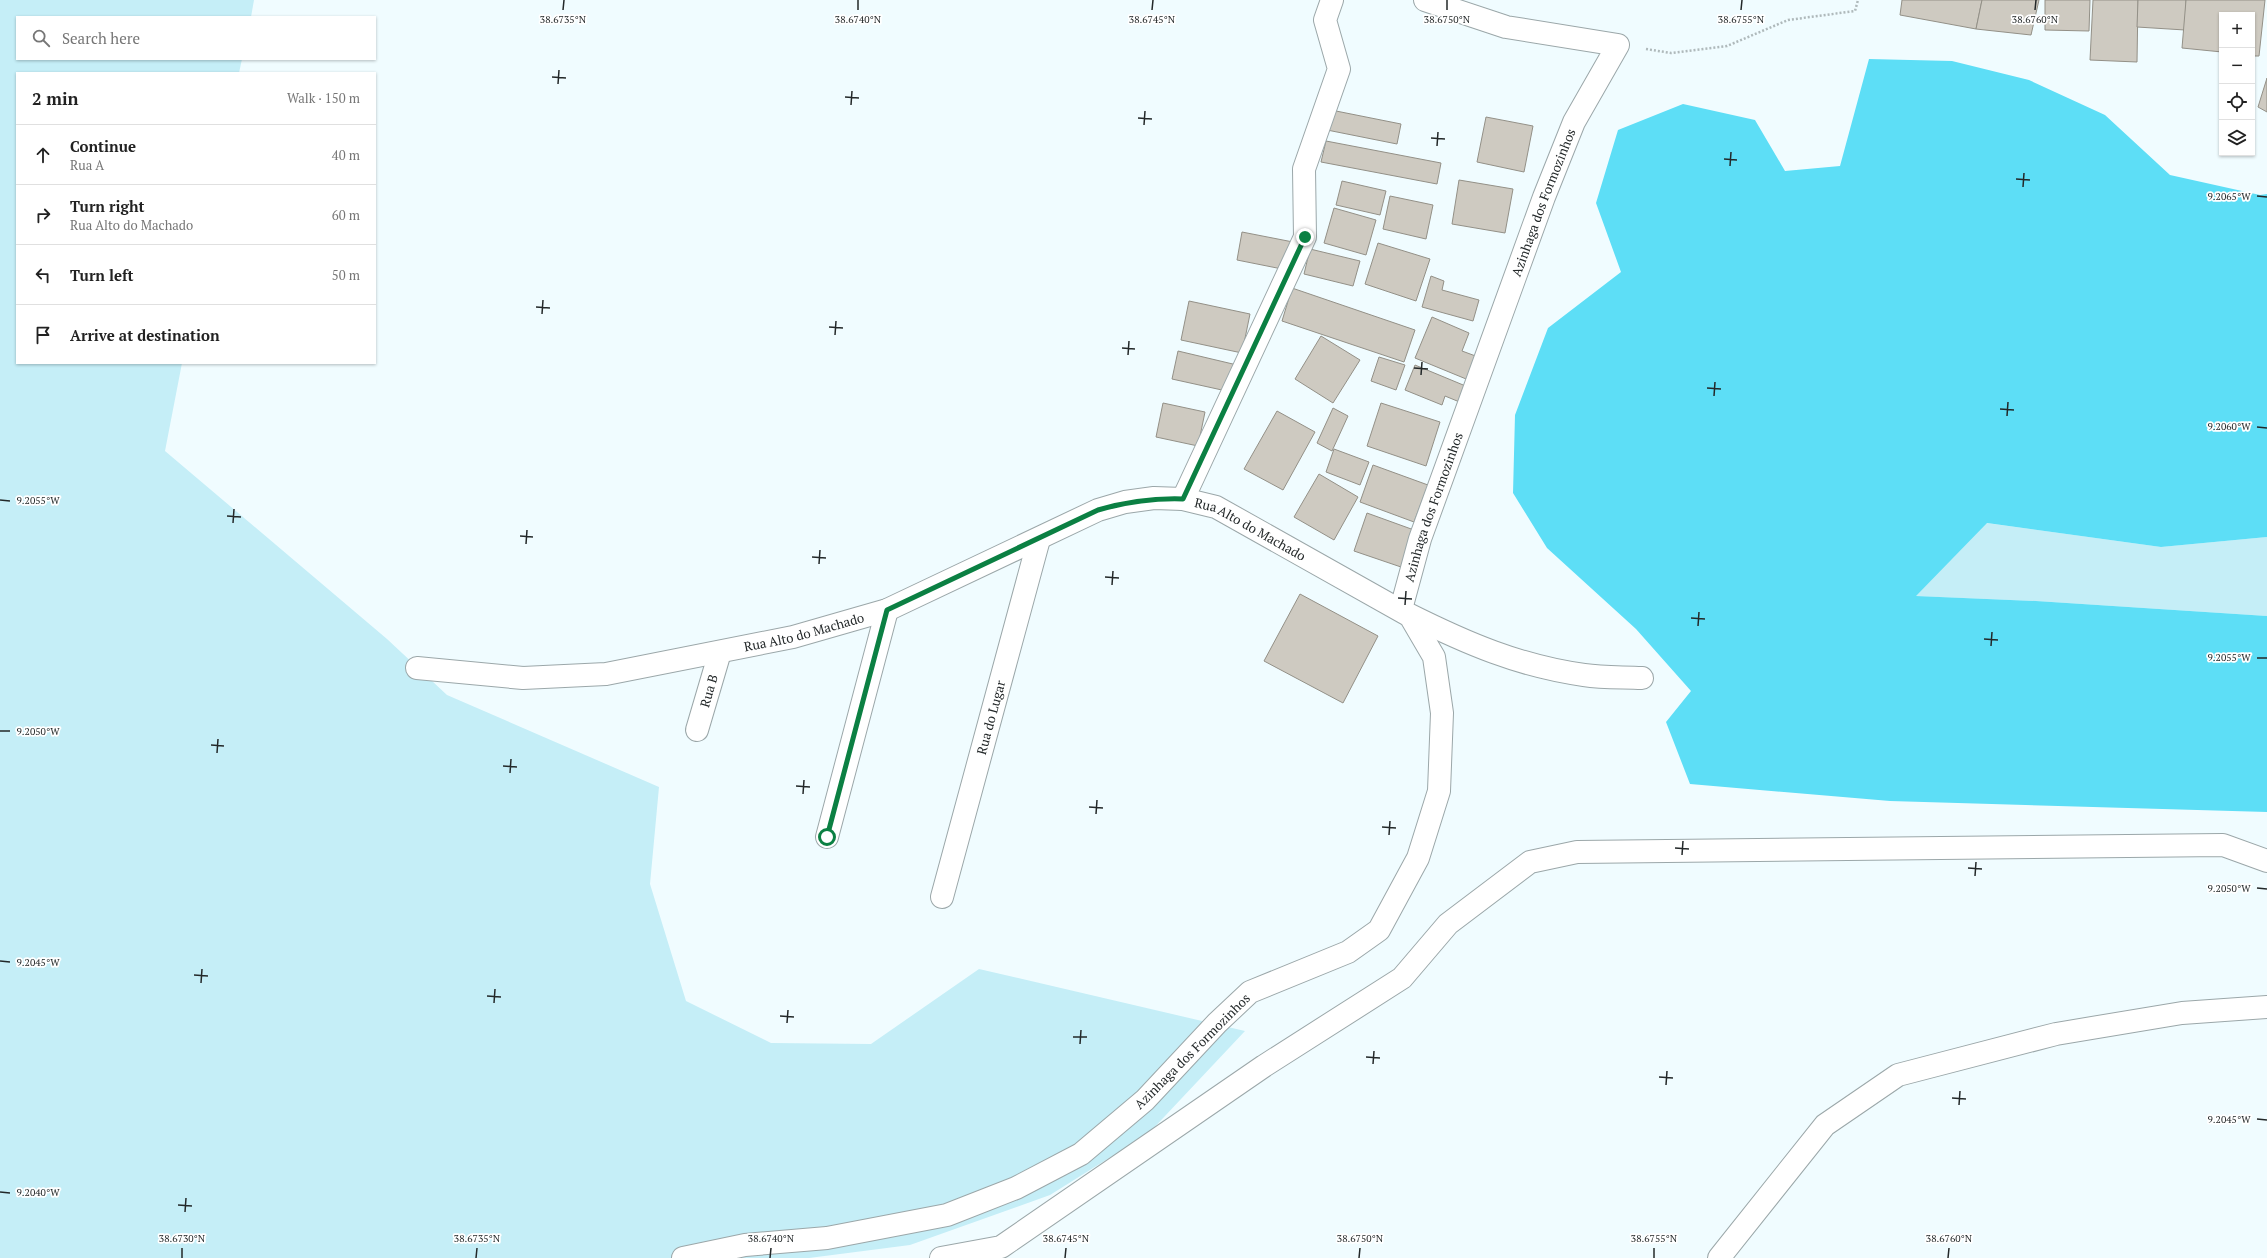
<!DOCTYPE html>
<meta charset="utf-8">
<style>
:root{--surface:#fff;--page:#f2f2f2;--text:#222;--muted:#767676;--line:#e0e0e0}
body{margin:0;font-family:"PT Serif",serif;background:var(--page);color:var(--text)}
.controls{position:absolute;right:12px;top:12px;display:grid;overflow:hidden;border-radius:0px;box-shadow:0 1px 3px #0004}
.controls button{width:36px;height:36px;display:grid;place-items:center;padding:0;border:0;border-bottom:1px solid var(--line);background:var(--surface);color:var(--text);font:20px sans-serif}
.stop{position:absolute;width:12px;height:12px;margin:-9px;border:3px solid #0b8043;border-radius:50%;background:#fff}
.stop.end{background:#0b8043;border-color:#fff;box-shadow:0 1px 4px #0008}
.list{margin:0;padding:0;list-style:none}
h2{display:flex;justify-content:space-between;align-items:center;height:52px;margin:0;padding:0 16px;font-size:17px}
h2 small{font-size:13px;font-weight:400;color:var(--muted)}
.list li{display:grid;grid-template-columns:26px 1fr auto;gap:12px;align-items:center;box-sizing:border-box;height:60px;padding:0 16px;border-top:1px solid var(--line)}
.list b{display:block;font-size:15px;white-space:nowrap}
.list p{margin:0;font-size:13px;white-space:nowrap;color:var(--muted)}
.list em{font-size:13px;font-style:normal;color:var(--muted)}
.icon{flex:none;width:22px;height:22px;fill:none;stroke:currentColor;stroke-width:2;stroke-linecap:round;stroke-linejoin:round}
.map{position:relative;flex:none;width:2267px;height:1258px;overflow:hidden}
.search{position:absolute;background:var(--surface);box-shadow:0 1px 3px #0004;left:16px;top:16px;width:360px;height:44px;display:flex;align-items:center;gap:10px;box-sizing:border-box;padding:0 14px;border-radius:0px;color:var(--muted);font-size:15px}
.panel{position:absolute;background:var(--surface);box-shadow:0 1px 3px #0004;left:16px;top:72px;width:360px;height:292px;border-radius:0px}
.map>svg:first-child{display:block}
</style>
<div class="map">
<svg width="2267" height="1258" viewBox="0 0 2267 1258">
<rect width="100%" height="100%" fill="#f0fcff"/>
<g fill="#c5eef7">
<polygon points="0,0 254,0 251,17 17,17 17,59 242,59 239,73 17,73 17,363 182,363 165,451 387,639 447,695 659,787 650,884 686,1001 771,1043 871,1044 979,969 1245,1031 1149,1133 1050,1195 910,1245 809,1258 0,1258"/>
<polygon points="1986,523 2161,547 2267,537 2267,616 2036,601 1915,596"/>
</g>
<polygon fill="#5ddef6" points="1869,59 1952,61 2029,80 2105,115 2170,175 2260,195 2267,194 2267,537 2161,547 1987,523 1916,596 2036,601 2267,616 2267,812 1890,801 1690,784 1666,722 1691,691 1636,629 1547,548 1513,493 1515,415 1548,328 1621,272 1596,203 1618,130 1683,104 1755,120 1785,171 1840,166"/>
<g fill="#cecac1" stroke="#939087">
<polygon points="1902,0 1982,0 1976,29 1900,15"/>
<polygon points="1982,0 2039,0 2031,35 1976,29"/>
<polygon points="2045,0 2090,0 2089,31 2045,30"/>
<polygon points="2093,0 2138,0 2137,62 2090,60"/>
<polygon points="2138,0 2186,0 2185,30 2137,27"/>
<polygon points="2186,0 2265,0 2259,56 2252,56 2252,15 2222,15 2222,52 2182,48"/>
<polygon points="2267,78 2267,112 2258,107"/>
<polygon points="1331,110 1401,124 1397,144 1327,130"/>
<polygon points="1486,117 1533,126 1524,172 1477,162"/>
<polygon points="1326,141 1441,163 1437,184 1321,162"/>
<polygon points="1459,180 1513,189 1505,233 1452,224"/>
<polygon points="1342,181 1386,191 1380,215 1336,205"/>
<polygon points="1390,196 1433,205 1426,239 1383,229"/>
<polygon points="1334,208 1376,220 1366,255 1324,243"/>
<polygon points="1242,232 1293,242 1287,270 1237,260"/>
<polygon points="1378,243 1430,259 1416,301 1365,284"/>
<polygon points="1310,249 1360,261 1353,286 1304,274"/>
<polygon points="1431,276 1444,281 1442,290 1479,300 1473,321 1422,307"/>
<polygon points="1292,288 1415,330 1404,362 1282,321"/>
<polygon points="1189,301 1250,314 1242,353 1181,340"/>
<polygon points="1432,317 1469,333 1462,351 1481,358 1471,381 1415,358"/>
<polygon points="1321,336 1360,360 1333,403 1295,379"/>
<polygon points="1178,351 1237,365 1231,392 1172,379"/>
<polygon points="1379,357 1405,365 1396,390 1371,381"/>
<polygon points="1415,365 1468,387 1462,403 1445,396 1442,405 1405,390"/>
<polygon points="1163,403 1205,412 1198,446 1156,437"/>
<polygon points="1381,403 1440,422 1426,466 1367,446"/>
<polygon points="1333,408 1348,416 1332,451 1317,443"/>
<polygon points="1277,411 1315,432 1283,490 1244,469"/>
<polygon points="1334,449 1369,462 1360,485 1326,472"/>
<polygon points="1373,465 1428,485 1414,522 1360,502"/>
<polygon points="1319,474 1358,497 1334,540 1294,517"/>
<polygon points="1367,513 1414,530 1401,567 1354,551"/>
<polygon points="1300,594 1378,636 1343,703 1264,661"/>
</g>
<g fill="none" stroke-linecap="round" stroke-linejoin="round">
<g stroke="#9ba7a9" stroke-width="24">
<g id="minor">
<polyline points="1183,499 1305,237 1304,169 1339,69 1325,20 1332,0"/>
<path id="s1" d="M1401,609l19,-70 124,-342 30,-75 44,-77 -112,-18 -81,-27"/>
<path d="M1408,614c58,29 111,52 176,61 19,3 39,2 58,3"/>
<path id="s2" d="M417,668l106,10 83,-4 187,-37 94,-27 211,-100 27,-8 29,-4 29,1 33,8 194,109 24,41 8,56 -3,78 -21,67 -39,72 -31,22 -98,40 -33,31 -72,77 -64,54 -65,34 -69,27 -120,23 -82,7 -62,13"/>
<path id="s3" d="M697,730l23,-78"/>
<polyline points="827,837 887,610"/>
<path id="s4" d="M942,897l97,-358"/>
<polyline points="941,1258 1001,1247 1264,1066 1402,978 1448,924 1530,862 1577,852 2223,845 2267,861"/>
<polyline points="1719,1258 1825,1125 1898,1075 2056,1034 2182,1013 2267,1007"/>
</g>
</g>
<polyline stroke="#afb9bb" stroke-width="2.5" stroke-dasharray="2 2" stroke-linecap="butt" points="1646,49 1671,53 1727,46 1788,20 1855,11 1858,0"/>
<use href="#minor" stroke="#fff" stroke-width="22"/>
</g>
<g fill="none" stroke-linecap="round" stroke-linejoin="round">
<path stroke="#0b8043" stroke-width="5" d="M827,837l60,-227 211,-100c28,-8 55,-12 85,-11l122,-262"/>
</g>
<path fill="none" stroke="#232829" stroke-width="1.5" d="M563,10l1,-10M858,10v-10M1152,10l1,-10M1447,10v-10M1741,10l1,-10M2035,10l1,-10M552,77l14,1M558,84l1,-14M845,97l14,1M851,105l1,-14M1138,118l14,1M1144,125l1,-14M1431,138l14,1M1437,146l1,-14M1724,159l13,1M1730,166l1,-14M2016,179l14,1M2023,187l1,-14M2257,196l10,1M536,307l14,1M542,314l1,-14M829,327l14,1M835,335l1,-14M1122,348l13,1M1128,355l1,-14M1414,368l14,1M1421,375l1,-13M1707,388l14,1M1714,396l1,-14M2000,409l14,1M2007,416l1,-14M2257,427l10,1M0,500l10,1M227,516l14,1M233,523l1,-14M520,536l13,1M526,544l1,-14M812,557l14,1M819,564l1,-14M1105,577l14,1M1112,585l1,-14M1398,598l14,1M1405,605l1,-14M1691,618l14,1M1698,626l1,-14M1984,639l14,1M1991,646l1,-14M2257,658h10M0,731h10M211,745l13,1M217,753l1,-14M503,766l14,1M510,773l1,-14M796,786l14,1M803,794l1,-14M1089,807l14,1M1096,814l1,-14M1382,827l14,1M1389,835l1,-14M1675,848l14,1M1682,855l1,-14M1968,868l14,1M1975,876l1,-14M2257,888l10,1M0,961l10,1M194,975l14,1M201,983l1,-14M487,996l14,1M494,1003l1,-14M780,1016l14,1M787,1023l1,-13M1073,1037h14M1080,1044l1,-14M1366,1057l14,1M1373,1064l1,-13M1659,1077l14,1M1666,1085l1,-14M1952,1098l14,1M1959,1105l1,-14M2257,1119l10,1M0,1192l10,1M178,1205l14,1M185,1212l1,-14M182,1258v-10M476,1258l1,-10M770,1258l1,-10M1065,1258l1,-10M1359,1258l1,-10M1654,1258v-10M1948,1258l1,-10"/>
<g text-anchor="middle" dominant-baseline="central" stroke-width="3.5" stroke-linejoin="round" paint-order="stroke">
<g font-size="13" fill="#232829" stroke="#fff">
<text stroke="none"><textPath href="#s1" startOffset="431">Azinhaga dos Formozinhos</textPath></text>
<text stroke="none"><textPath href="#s1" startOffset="107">Azinhaga dos Formozinhos</textPath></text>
<text stroke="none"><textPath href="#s2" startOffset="872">Rua Alto do Machado</textPath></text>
<text stroke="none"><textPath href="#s2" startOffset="392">Rua Alto do Machado</textPath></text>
<text stroke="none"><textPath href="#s3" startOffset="41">Rua B</textPath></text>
<text stroke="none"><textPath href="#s4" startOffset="186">Rua do Lugar</textPath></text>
<text transform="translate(1192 1051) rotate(-45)">Azinhaga dos Formozinhos</text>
</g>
</g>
<g font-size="10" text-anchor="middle" fill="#232829" stroke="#fff" stroke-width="3.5" stroke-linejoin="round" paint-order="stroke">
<text x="563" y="23">38.6735°N</text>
<text x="858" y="23">38.6740°N</text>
<text x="1152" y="23">38.6745°N</text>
<text x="1447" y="23">38.6750°N</text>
<text x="1741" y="23">38.6755°N</text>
<text x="2035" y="23">38.6760°N</text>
<text x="2229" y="200">9.2065°W</text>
<text x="2229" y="430">9.2060°W</text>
<text x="38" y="504">9.2055°W</text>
<text x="2229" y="661">9.2055°W</text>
<text x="38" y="735">9.2050°W</text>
<text x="2229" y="892">9.2050°W</text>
<text x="38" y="966">9.2045°W</text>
<text x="2229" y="1123">9.2045°W</text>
<text x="38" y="1196">9.2040°W</text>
<text x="182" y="1242">38.6730°N</text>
<text x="477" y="1242">38.6735°N</text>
<text x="771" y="1242">38.6740°N</text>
<text x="1066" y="1242">38.6745°N</text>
<text x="1360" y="1242">38.6750°N</text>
<text x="1654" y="1242">38.6755°N</text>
<text x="1949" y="1242">38.6760°N</text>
</g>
</svg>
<div class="controls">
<button>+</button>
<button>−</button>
<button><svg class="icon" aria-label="locate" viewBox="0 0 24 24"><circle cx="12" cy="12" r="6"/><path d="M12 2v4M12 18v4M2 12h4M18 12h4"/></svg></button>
<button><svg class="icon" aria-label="layers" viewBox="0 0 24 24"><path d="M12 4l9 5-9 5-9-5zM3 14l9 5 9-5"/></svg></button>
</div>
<div class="stop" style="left:827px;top:837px"></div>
<div class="stop end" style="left:1305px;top:237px"></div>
<div class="search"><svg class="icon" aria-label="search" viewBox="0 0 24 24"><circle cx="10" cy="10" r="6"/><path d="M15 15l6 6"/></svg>Search here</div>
<section class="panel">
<h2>2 min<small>Walk · 150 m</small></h2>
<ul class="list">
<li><svg class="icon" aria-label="ahead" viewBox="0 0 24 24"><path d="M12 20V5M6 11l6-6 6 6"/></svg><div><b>Continue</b><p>Rua A</p></div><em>40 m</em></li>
<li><svg class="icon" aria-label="right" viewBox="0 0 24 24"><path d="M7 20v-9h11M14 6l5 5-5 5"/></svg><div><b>Turn right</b><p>Rua Alto do Machado</p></div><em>60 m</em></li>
<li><svg class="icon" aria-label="left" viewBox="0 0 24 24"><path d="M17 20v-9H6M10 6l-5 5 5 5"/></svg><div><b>Turn left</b></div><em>50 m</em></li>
<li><svg class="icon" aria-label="arrive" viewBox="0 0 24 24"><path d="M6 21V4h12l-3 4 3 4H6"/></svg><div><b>Arrive at destination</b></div></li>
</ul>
</section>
</div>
